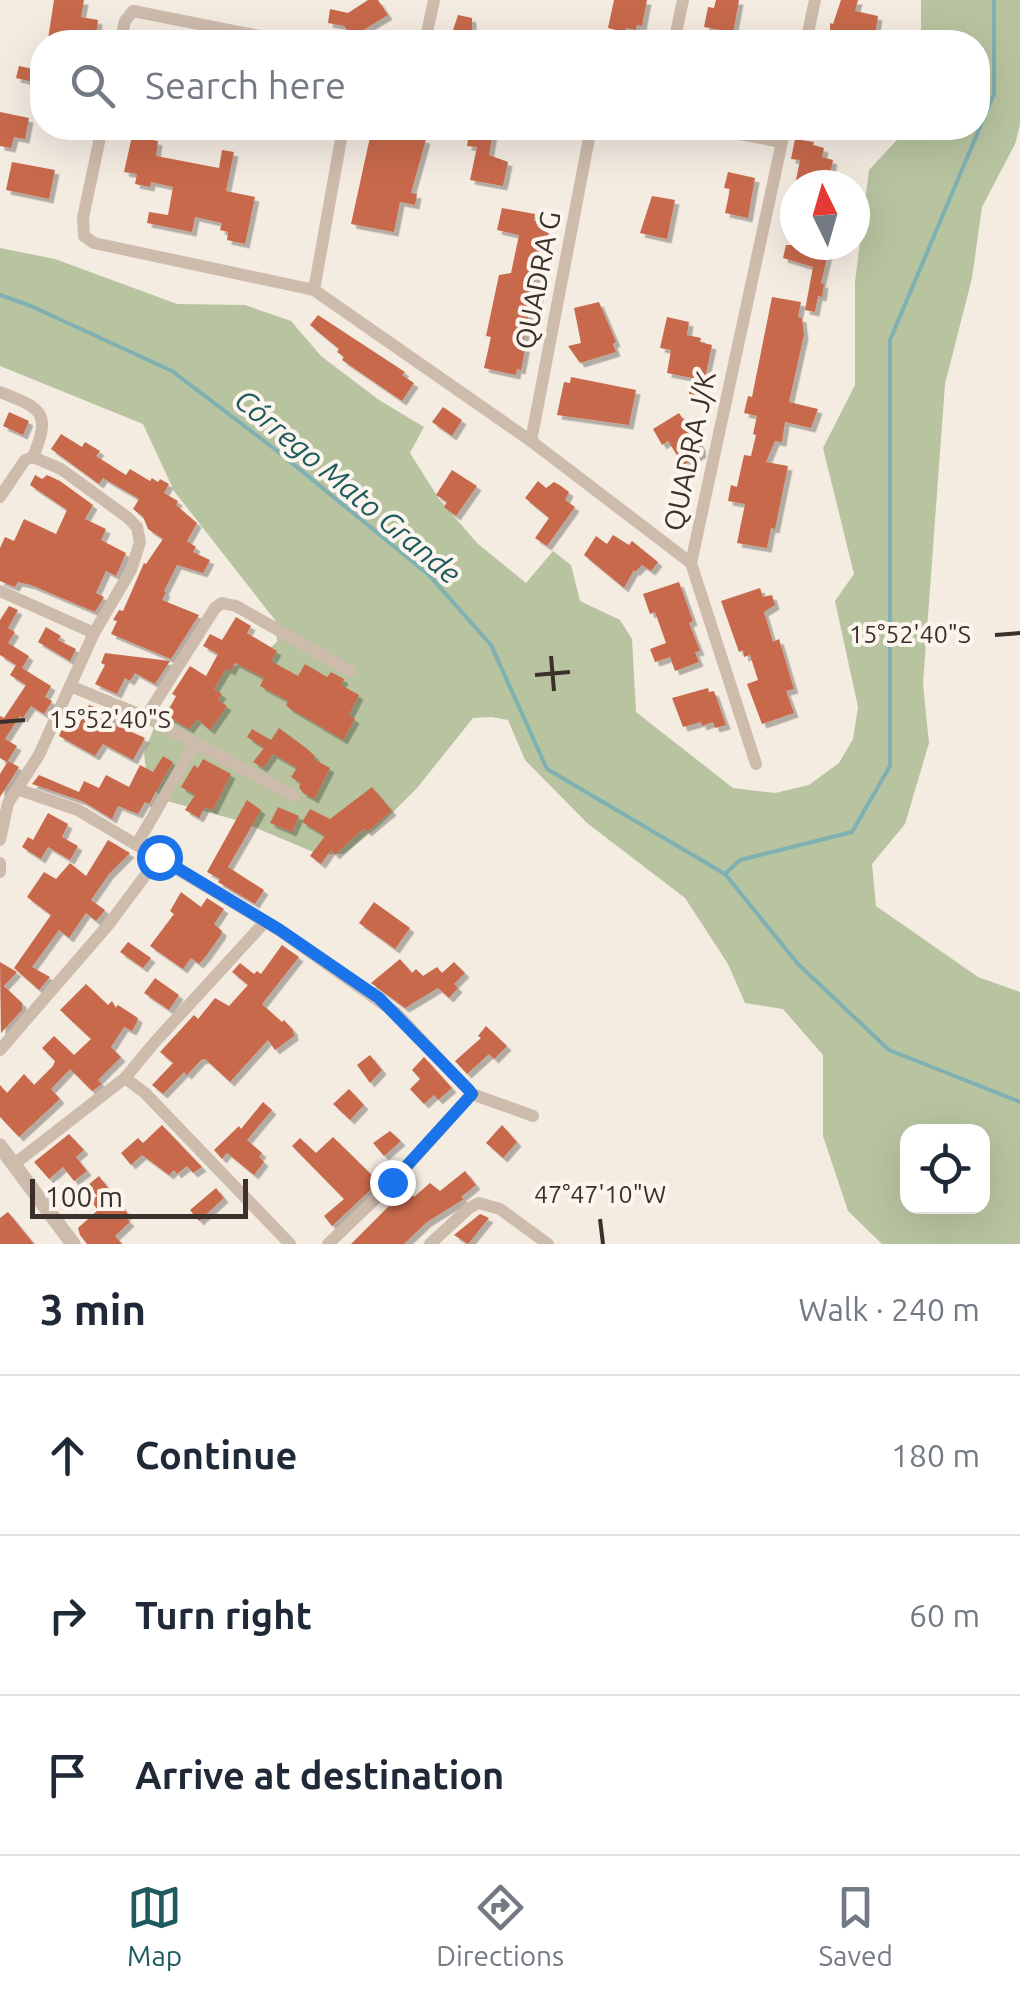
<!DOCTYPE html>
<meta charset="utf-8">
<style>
:root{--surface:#fff;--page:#f6f6f7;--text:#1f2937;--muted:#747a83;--line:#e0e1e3;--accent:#1f5a5e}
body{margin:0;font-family:Ubuntu,sans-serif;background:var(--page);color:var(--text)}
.controls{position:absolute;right:30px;bottom:30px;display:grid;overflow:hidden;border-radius:20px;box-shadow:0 10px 40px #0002}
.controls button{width:90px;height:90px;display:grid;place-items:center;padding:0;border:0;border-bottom:2px solid var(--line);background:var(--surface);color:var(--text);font:50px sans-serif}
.compass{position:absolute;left:780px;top:170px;width:90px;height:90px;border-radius:50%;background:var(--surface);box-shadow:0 10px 40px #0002;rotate:355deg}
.scale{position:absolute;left:30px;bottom:25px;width:218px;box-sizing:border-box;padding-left:10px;border:5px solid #3b302b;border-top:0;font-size:28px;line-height:35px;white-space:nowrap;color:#3b302b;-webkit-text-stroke:8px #fbf5ee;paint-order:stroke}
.stop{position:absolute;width:30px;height:30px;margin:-22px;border:8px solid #1a73e8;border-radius:50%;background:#fff}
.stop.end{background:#1a73e8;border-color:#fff;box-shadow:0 2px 10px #0008}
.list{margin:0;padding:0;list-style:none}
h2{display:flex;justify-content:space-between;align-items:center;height:130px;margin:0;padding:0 40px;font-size:42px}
h2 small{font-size:32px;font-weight:400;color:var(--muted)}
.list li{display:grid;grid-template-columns:65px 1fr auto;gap:30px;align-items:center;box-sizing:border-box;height:160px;padding:0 40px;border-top:2px solid var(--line)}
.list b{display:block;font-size:38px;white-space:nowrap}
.list em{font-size:32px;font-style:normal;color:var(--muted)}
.icon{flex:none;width:55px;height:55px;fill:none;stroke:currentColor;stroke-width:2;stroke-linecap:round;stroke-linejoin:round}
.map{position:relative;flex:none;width:1020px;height:1244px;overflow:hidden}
.search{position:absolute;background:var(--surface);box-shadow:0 10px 40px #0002;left:30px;right:30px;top:30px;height:110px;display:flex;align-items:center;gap:25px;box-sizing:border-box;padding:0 35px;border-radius:40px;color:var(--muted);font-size:38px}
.sheet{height:610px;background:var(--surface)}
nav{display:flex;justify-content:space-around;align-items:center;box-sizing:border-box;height:140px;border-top:2px solid var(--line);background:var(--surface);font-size:28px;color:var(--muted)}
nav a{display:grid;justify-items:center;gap:5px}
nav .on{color:var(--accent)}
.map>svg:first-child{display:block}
</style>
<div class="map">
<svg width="1020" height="1244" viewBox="0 0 1020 1244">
<defs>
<filter id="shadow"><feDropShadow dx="4.5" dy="4.5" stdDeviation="0" flood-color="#0004"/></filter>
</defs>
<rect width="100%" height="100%" fill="#f4ebe1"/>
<path fill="#b8c4a0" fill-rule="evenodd" d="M921,0h99v124l-5,20 -33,63 -10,71 -27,106 -22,300 6,59 -24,81 -33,40 4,42 102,71 42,15v252h-138l-34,-33 -25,-75v-81l-40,-46 -38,-6 -17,-39 -43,-66 -98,-75 -62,-63 -17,-40 -16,-3 -19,1 -56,70 -38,38 -35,28h-26l-78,-33 -77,-21 -16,-20 -3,-27 11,-28 21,-27 40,-25 46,-18 15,-13 -2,-22 -101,-129 -31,-67 -143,-58v-118l55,11 122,45 68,1 46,16 30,35 58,44 45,27 -14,26 29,46 38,44 49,40 27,-32 18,14 9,36 40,19 12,19 4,73 97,76 42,5 34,-8 30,-22 14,-24 5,-32 -23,-106 19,-27 -31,-126 32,-63v-103l14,-112 39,-42h70v-86h-57zM908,1132h74v74h-74z"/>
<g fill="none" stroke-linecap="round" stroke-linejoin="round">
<g stroke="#7fb0b2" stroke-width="4">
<polyline points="0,295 31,306 172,371 276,450 429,575 491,645 547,769 725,874 798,964 889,1050 1020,1102"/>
<polyline points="725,874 740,860 852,832 890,766 890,340 994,94 994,0"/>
</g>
</g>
<g fill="#c8694b" filter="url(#shadow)">
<polygon points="54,0 84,0 81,17 98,20 95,42 58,42 48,39"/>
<polygon points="368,0 378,0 388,15 352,37 344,26 328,23 330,9 348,13"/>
<polygon points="614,0 647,0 642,26 637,25 636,30 626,28 625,32 608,28"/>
<polygon points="716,0 739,0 733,33 755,37 755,42 717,42 720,30 704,27 708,7 714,8"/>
<polygon points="841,0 858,0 855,11 878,16 874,42 830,42 830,23 833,24"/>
<polygon points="458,15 472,18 472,31 477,32 476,42 449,42"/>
<polygon points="19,66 42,71 42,84 16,78"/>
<polygon points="0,112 29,118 25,139 14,137 11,148 0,146"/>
<polygon points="372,128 426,139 411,193 417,194 415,205 400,202 394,232 351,224"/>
<polygon points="470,128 494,128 489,155 508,162 503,186 470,180 477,147 467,146"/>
<polygon points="132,136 158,141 156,156 219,168 222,150 234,152 226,191 255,197 245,244 227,240 228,232 220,230 222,223 195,217 192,232 147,223 149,212 168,215 173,187 151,182 150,187 135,184 137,174 124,172"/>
<polygon points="795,139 814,142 813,145 824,148 822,157 833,160 828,185 795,185 800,160 791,159"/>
<polygon points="12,162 55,170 49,199 6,190"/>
<polygon points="728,172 755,178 748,218 725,213 730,189 724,188"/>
<polygon points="652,196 675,200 667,239 640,233"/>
<polygon points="502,208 535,214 534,221 545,223 543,230 549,234 543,265 538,265 535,282 533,292 539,293 536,308 530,308 523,343 526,344 521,370 517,369 516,375 484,368 491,337 486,336 499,275 511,273 519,235 497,230"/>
<polygon points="786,245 830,245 821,283 824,284 822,297 818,296 815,312 805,310 813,267 783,258"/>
<polygon points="772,297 801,302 798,317 802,318 804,335 789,402 818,409 811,428 785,422 782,442 775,441 766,462 788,466 775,529 771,528 767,548 737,543 745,504 728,501 731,485 737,487 744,455 751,456 756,435 753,434 757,416 744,413 748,396 752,397"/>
<polygon points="599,302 616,342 613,344 616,352 580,363 568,346 581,343 574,308"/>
<polygon points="318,315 405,372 402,375 414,383 402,401 342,360 344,357 337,352 339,349 310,325"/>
<polygon points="667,317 689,322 687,335 701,338 700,342 712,345 701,397 689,394 692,378 667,373 671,350 660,348"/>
<polygon points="571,377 636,390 629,425 557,415 564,382 570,383"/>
<polygon points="443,407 462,420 452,436 432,422"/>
<polygon points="9,412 29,421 23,435 3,426"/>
<polygon points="679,413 701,446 702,453 683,465 668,441 662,445 653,429"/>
<polygon points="61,434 82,447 85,442 100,451 96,456 126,475 130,469 150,481 152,478 158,482 160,479 169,484 164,493 178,501 176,505 197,523 187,541 196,547 193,552 210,560 203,573 177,565 164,591 166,592 162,600 199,615 171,659 111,634 117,621 113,620 119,610 123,611 144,563 146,564 163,539 148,529 143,517 133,509 139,499 103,478 99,484 51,449"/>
<polygon points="452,470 477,486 456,516 444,507 447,502 436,495"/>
<polygon points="35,475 42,479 47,475 60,481 93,505 85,519 106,529 101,540 126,553 116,576 106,571 96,593 104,597 95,612 31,585 18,582 15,587 0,581 0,548 5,537 14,541 24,519 56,534 67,510 30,485"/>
<polygon points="538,481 546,488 554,482 561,486 569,492 565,500 575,507 547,546 535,538 549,518 525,498"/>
<polygon points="613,535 629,545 632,541 658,562 651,571 642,565 635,572 634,570 624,588 584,555 596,536 607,544"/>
<polygon points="679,582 693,621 689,623 700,651 695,652 699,662 675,671 670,657 655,662 650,649 666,643 655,612 650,614 643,594"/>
<polygon points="760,588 763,597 772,595 775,605 764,612 773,642 779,639 794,689 786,691 794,713 762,724 747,684 758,680 750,655 744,657 743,650 739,652 721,601"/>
<polygon points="9,606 18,610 8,628 15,632 8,643 29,656 22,668 51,686 45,697 52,701 44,714 31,706 23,718 20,716 5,739 17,746 7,762 0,758 0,716 4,718 26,685 10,675 16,665 0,655 0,620"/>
<polygon points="236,617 251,626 247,633 277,651 271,661 298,676 305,664 327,677 331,672 344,679 341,685 359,695 349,715 355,719 343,740 289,708 286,705 288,701 260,686 264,678 235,663 231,671 226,669 214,689 222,694 218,700 227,706 210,730 197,719 189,729 166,716 176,696 172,694 190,666 206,676 218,654 203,646 210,634 222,640"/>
<polygon points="46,627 61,636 58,640 76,649 70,661 38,642"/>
<polygon points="105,653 170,661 155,684 135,673 130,681 125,678 117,694 95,684 105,665 101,663"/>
<polygon points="708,688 709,692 714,691 726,725 715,728 713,722 702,726 701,722 683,727 672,698"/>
<polygon points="89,705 111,713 112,723 145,738 133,760 103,744 95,756 59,736 64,724 76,730"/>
<polygon points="279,728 306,748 315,756 314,759 330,768 314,799 303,793 299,787 301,783 291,777 297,768 273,754 263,768 253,762 264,748 247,737 252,729 271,740"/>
<polygon points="163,756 173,762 149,804 145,802 138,814 118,806 112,819 82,801 32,784 39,775 79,792 84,781 99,788 106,775 129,787 140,765 153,772"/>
<polygon points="203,759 231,774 213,810 205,807 199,818 185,810 195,795 181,787 194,765 198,768"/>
<polygon points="8,761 19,767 0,797 0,774"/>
<polygon points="372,787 392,811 367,832 364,828 335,855 331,850 321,864 310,856 325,836 302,822 310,809 330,819"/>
<polygon points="247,800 261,810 228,867 264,890 255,904 218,882 220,879 207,872"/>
<polygon points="278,807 299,816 292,832 270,823"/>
<polygon points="48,813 68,824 62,837 78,846 70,860 48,847 41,859 22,847 28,837 33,840"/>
<polygon points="108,840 130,853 109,874 91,900 105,910 96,921 86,913 69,938 59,930 32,967 50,977 39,990 14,968 51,915 27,897 44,872 56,879 70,863 86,876"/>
<polygon points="181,892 201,907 207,898 224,909 214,924 222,931 221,935 206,956 199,964 191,958 183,969 150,946 174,914 170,911"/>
<polygon points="374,902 410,928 395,949 359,923"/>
<polygon points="128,942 151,958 143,968 120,952"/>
<polygon points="282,945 299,957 262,1004 282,1022 284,1020 293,1030 294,1036 275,1050 268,1040 230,1082 205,1059 201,1060 187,1075 184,1072 163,1094 152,1085 173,1063 160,1052 194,1015 198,1019 215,998 229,1006 248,985 232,972 240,963 254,974 257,971 261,974"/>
<polygon points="400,959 412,973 416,969 423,976 437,967 442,973 454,962 465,973 454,984 458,988 449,998 438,988 405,1008 371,983"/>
<polygon points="0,962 17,972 4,986 22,1003 22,1010 1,1033"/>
<polygon points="155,978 179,995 169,1010 144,993"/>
<polygon points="86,984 108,1005 112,1001 116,1008 118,1005 138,1018 136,1024 132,1031 124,1027 111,1047 121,1057 98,1080 102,1084 92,1091 70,1069 51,1089 60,1099 19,1137 0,1117 0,1085 7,1093 24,1074 34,1085 53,1066 55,1061 42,1048 54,1036 74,1055 91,1039 60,1010"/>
<polygon points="486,1026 507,1046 494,1059 489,1054 467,1074 455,1061 481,1038 478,1036"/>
<polygon points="370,1055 382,1070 370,1083 357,1065"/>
<polygon points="424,1057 452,1088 438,1100 434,1095 424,1104 410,1089 420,1079 412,1070"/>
<polygon points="349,1089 364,1105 350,1120 333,1104"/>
<polygon points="263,1102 272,1110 247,1140 262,1153 259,1157 264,1162 254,1175 227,1153 222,1159 214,1150 239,1126 241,1129"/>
<polygon points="162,1125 202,1167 193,1173 187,1166 177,1174 174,1170 169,1175 142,1155 131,1165 121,1153 138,1138 143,1143"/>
<polygon points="502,1125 517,1142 503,1158 486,1143"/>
<polygon points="390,1131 401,1141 384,1156 373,1143"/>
<polygon points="69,1134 84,1150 76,1157 87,1171 74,1181 63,1167 49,1179 34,1162"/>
<polygon points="333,1137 379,1182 332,1226 324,1216 344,1199 292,1146 300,1138 316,1153"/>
<polygon points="465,1171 476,1185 461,1197 464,1199 427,1222 404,1244 351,1244 390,1205 391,1207 409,1191 414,1197 430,1183 440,1191"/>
<polygon points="99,1176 128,1214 125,1217 130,1222 115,1236 122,1244 87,1244 80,1235 78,1228 98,1210 91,1201 97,1196 88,1185"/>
<polygon points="216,1188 224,1198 199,1221 190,1210"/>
<polygon points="8,1212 34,1244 0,1244 0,1218"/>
<polygon points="480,1214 489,1218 468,1244 454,1235"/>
</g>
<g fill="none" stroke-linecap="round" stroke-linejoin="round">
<g stroke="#cdbbac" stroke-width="12">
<polyline points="120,42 125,21 133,11 290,42"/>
<polyline points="425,42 434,0"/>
<polyline points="674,42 683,0"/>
<polyline points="806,42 815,0"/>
<polyline points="102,128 83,218 84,236 94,243 314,290 531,441 691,563"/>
<polyline points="708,128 781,142"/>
<polyline points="314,290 343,128"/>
<path d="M0,392c41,16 52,20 33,65l-8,3 -25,37"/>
<polyline points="531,441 591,128"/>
<polyline points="0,591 94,633"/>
<polyline points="70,686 146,717 294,796"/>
<polyline points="146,717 215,608 222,603 236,606 350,671"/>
<polyline points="756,764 691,563 785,128"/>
<polyline points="17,789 78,810 279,930 396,1013 472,1094 533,1116"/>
<polyline points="0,840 8,803 39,755 94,633 131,570 140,542 137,527 127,517 61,469 33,457"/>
<polyline points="137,844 194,745"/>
<polyline points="0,863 0,872"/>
<polyline points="0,1050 109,924 159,857"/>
<polyline points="125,1078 145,1093 290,1244"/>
<polyline points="13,1165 125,1078 154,1043 264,923"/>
<polyline points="328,1244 392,1183 472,1094"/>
<polyline points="430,1244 469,1208 479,1203 500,1209 548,1244"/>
</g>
<polyline stroke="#cdbbac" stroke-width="15" points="0,1146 73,1244"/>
</g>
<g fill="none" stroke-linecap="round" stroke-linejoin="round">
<polyline stroke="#1a73e8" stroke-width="12" points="159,857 280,930 379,998 469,1090 472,1094 392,1182"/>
</g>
<path fill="none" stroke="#3b302b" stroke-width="4" d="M995,635l25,-2M551,656l3,35M535,675l35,-3M0,722l25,-2M600,1219l3,25"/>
<g text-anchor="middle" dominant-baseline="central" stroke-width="8" stroke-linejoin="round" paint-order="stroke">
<g font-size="28" fill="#3b302b" stroke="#fbf5ee">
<text transform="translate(537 280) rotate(-79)">QUADRA G</text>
<text transform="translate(689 451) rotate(-78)">QUADRA J/K</text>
</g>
<g font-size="30" font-style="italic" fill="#1f5a5e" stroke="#fbf5ee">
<text transform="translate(348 486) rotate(40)">Córrego Mato Grande</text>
</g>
</g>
<g font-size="25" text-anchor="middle" fill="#3b302b" stroke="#fbf5ee" stroke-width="8" stroke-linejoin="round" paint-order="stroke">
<text x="910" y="643">15°52'40"S</text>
<text x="110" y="728">15°52'40"S</text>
<text x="600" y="1203">47°47'10"W</text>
</g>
</svg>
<div class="controls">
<button><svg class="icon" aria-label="locate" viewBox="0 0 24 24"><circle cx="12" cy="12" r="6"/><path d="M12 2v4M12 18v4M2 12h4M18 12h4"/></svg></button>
</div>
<svg class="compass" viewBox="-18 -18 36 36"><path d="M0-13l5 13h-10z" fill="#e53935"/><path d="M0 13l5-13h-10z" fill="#747a83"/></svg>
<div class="scale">100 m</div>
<div class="stop" style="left:159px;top:857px"></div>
<div class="stop end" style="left:392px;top:1182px"></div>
<div class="search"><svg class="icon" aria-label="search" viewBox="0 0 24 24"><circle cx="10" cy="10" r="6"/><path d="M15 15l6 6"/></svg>Search here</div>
</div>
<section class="sheet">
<h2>3 min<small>Walk · 240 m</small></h2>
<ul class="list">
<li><svg class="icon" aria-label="ahead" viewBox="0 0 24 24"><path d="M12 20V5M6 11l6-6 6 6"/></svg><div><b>Continue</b></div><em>180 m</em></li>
<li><svg class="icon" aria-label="right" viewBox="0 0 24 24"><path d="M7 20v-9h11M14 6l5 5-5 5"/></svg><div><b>Turn right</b></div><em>60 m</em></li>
<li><svg class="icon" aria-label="arrive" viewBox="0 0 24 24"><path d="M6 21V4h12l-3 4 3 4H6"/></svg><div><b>Arrive at destination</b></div></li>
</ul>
</section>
<nav>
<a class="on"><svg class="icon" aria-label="map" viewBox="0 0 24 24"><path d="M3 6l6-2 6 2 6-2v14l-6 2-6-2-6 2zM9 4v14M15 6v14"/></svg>Map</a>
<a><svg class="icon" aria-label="directions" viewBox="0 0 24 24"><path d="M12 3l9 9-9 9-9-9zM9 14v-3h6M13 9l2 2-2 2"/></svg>Directions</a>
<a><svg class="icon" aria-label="saved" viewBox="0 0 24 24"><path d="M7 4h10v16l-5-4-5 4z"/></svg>Saved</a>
</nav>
